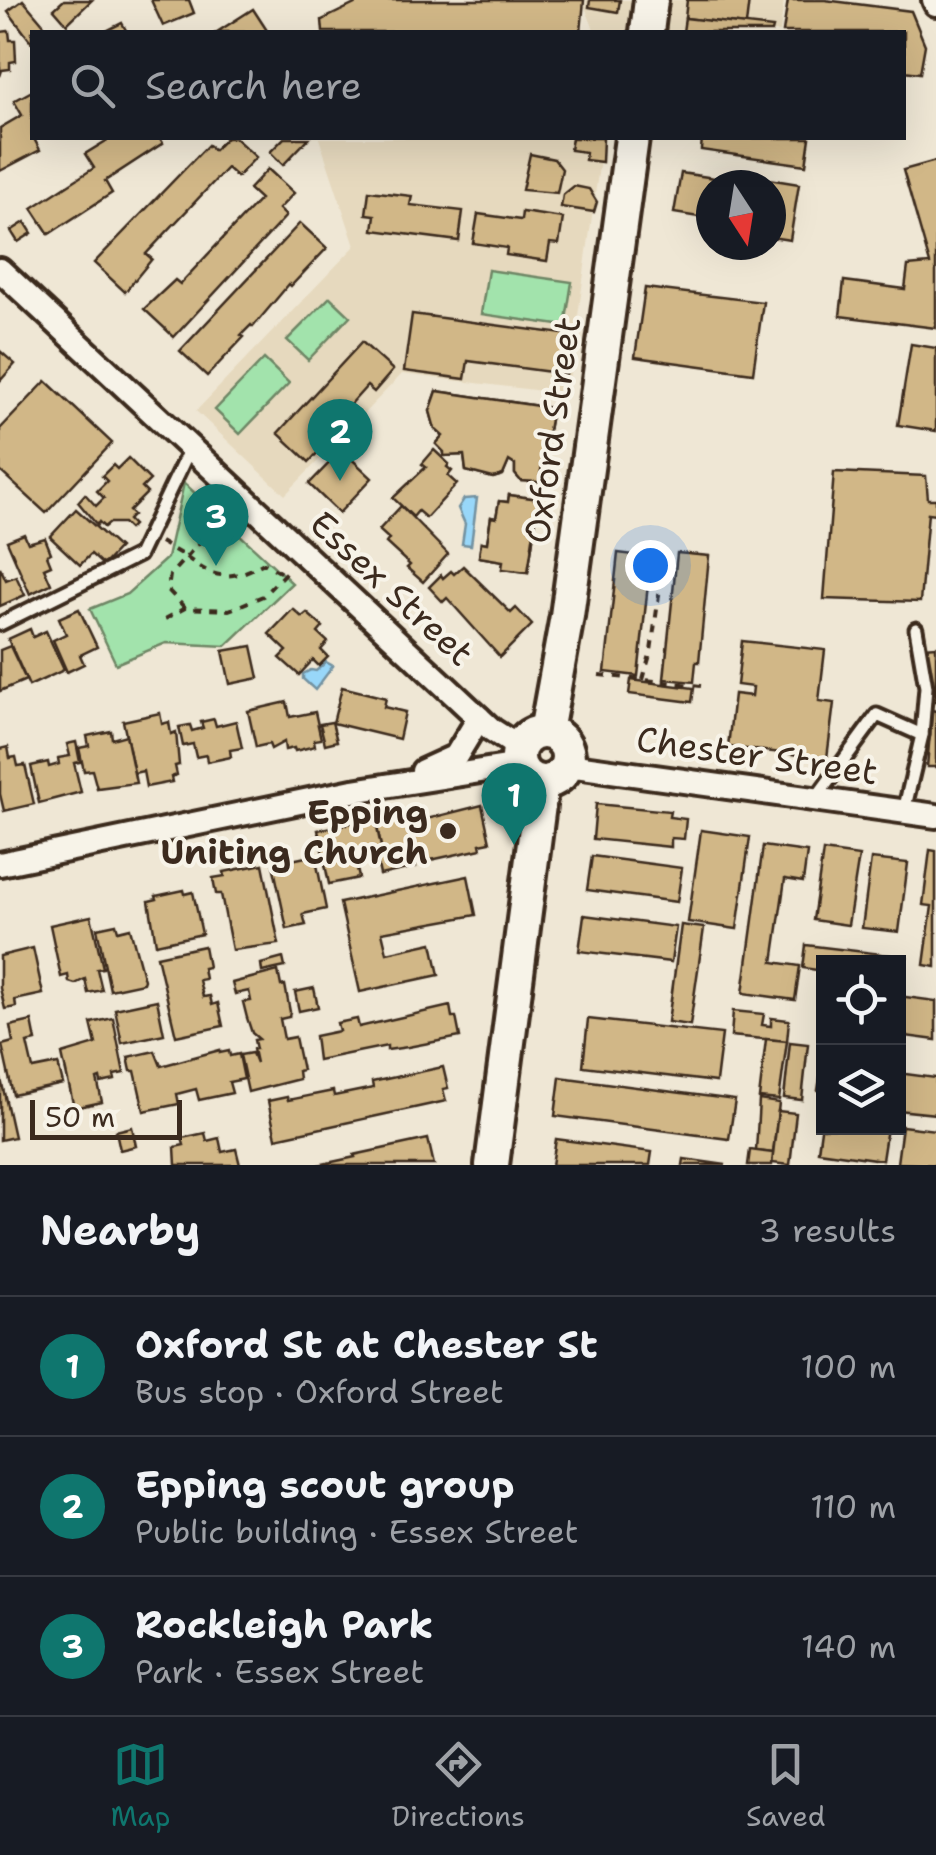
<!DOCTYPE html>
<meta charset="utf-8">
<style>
:root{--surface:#171b24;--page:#20242c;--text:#f1f3f6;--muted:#9ea1a6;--line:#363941;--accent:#0f766e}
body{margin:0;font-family:"Shantell Sans",sans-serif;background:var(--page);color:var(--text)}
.controls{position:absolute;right:30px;bottom:30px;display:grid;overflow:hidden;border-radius:0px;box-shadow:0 10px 40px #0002}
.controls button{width:90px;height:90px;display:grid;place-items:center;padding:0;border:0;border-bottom:2px solid var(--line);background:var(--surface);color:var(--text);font:50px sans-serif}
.compass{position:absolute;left:696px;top:170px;width:90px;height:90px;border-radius:50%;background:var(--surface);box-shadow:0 10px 40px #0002;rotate:168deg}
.scale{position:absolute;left:30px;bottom:25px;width:152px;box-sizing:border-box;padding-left:10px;border:5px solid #3b2a1e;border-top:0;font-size:28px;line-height:35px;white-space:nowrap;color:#3b2a1e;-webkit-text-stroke:8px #f7f3e8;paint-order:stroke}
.you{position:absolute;left:650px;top:565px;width:35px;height:35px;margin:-25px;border:8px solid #fff;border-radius:50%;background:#1a73e8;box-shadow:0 0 0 15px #1a73e833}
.badge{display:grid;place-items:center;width:65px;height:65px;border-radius:50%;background:var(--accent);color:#fff;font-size:32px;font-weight:700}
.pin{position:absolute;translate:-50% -82px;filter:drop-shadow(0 2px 5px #0008)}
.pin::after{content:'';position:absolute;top:52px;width:35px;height:30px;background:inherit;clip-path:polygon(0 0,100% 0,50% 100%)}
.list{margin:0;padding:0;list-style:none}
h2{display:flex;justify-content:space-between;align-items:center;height:130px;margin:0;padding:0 40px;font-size:42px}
h2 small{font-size:32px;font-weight:400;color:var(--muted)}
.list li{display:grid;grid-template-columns:65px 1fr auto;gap:30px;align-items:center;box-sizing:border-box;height:140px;padding:0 40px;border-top:2px solid var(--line)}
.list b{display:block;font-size:38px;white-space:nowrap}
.list p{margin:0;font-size:32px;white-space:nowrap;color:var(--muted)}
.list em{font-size:32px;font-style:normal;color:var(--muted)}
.icon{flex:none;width:55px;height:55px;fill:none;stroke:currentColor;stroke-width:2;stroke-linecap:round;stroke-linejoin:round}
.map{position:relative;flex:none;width:936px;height:1165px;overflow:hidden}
.search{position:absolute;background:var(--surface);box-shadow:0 10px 40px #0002;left:30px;right:30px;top:30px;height:110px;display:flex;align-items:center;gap:25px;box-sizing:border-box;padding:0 35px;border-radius:0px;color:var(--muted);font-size:38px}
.sheet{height:550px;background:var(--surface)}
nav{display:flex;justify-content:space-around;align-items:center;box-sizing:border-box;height:140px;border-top:2px solid var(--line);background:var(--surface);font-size:28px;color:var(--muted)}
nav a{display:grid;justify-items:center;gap:5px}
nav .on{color:var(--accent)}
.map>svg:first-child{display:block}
</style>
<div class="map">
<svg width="936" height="1165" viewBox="0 0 936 1165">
<rect width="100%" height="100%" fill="#efe7d5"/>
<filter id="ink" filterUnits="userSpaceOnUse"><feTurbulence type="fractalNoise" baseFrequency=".01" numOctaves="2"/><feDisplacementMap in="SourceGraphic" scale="20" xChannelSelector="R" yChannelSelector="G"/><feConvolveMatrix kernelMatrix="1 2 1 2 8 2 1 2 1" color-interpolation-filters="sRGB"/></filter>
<g filter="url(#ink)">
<g fill="#e6d9be">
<polygon points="586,0 784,0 780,32 595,32 585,7"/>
<polygon points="319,138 603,138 567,394 402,374 285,495 196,411 355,246"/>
</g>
<g fill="#a2e3ac" stroke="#6e8665" stroke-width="2.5">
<polygon points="488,270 572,282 565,326 481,314"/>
<polygon points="330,297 350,316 308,360 287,340"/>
<polygon points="264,359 289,383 240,434 215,410"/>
<polygon points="184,483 292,583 226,646 166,643 116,664 90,609 127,594 167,558"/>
</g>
<g fill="#98d7f9" stroke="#7392a1" stroke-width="2.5">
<polygon points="477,498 471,545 462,544 465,524 458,508 464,499"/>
<polygon points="326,662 333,666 315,690 303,679 303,674 311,670 316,671"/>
</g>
<g fill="#d1b787" stroke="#3b2a1e" stroke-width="2.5">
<polygon points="23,0 50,32 32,32 32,43 8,11"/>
<polygon points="64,0 92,0 67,24 54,9"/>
<polygon points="151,0 189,0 194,13 163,26"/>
<polygon points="363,0 584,0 581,32 323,32 322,20"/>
<polygon points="590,0 620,0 618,12 589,7"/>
<polygon points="687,0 749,0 746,25 685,18"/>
<polygon points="788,0 825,0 911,11 925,45 920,73 904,71 904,32 783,32"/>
<polygon points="253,9 268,32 217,32"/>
<polygon points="685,18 773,28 772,32 683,32"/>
<polygon points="122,23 127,32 104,32"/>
<polygon points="9,31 10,40 15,40 16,61 10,62 10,69 2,70 0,76 0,32"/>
<polygon points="32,91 32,135 40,150 0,171 0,128 22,115 14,101"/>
<polygon points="111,138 160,138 163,143 105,181 112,193 49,234 32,208 94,168 85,154"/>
<polygon points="226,138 235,138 256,157 237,177 227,168 146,254 152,259 125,292 94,263 208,145 214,150"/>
<polygon points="284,138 309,138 283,165 270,152"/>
<polygon points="572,138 603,138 602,162 585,160 586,152 570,150"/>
<polygon points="702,138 810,138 806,165 701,150"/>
<polygon points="530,154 554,159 562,169 557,193 522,190"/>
<polygon points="936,161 936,328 840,316 844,281 905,289 908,266 930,264 903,170"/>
<polygon points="268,169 294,193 279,209 286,216 174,337 144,309 175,280 180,284 260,199 249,189"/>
<polygon points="681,173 755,184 756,177 799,184 790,240 771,237 771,185 711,185 711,219 674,213"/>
<polygon points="574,186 589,189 597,202 594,212 561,207 563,195"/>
<polygon points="369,191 412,196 410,205 463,211 459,241 373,230 375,215 366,214"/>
<polygon points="522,212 563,218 559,244 550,243 547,261 506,255 507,248 473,243 478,214 521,220"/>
<polygon points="25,222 32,233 18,242 11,231"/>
<polygon points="300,223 327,248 291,286 289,284 253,327 251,325 241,335 244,337 207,376 180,351"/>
<polygon points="645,288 763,302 753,373 635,357"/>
<polygon points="412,314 571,335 566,374 468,361 465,379 404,371"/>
<polygon points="362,342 393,370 374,392 367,386 323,435 329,440 309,462 278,433"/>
<polygon points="911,344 936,348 936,431 898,425"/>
<polygon points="0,351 15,364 0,381"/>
<polygon points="46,381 112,443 46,513 0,471 0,429"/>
<polygon points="437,391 552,408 539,482 521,481 515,474 515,465 509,461 503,475 493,478 466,471 464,455 444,456 444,452 436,444 443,436 435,429 430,411"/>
<polygon points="437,391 552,408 539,482 521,481 515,474 515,465 509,461 503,475 493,478 466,471 464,455 444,456 444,452 436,444 443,436 435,429 430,411"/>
<polygon points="342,450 372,478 339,513 309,484"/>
<polygon points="434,450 449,464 447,467 452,471 448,476 457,484 426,518 418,511 413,517 393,498 426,467 422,464"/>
<polygon points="128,458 150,480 142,488 147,493 129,511 133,515 128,520 133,525 129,529 123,523 109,523 104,527 99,522 97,525 78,502 85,494 96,506 104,498 97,491 107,481 102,476 113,465 117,469"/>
<polygon points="834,472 926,476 928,499 936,499 936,514 928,513 920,602 824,599"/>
<polygon points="509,495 539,499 528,572 502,569 503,561 479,557 481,542 487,543 491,517 496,518 499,501 508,502"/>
<polygon points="509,495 539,499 528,572 502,569 503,561 479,557 481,542 487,543 491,517 496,518 499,501 508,502"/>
<polygon points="401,506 448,554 423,582 407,568 410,565 386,543 389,539 379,530"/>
<polygon points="76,509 119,548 103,565 91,554 80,565 50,537"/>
<polygon points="24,534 28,543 45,538 51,553 47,555 51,565 44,568 51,584 30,594 7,541"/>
<polygon points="618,553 651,557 638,676 605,672"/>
<polygon points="677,553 709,556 699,662 696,662 694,682 664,679"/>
<polygon points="463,566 511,613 516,608 532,625 500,657 447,598 443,602 429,587 441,575 443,578 451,571 454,574"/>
<polygon points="0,567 6,580 16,576 25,595 0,606"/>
<polygon points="79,609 97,647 80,655 84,664 67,672 53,640 66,634 59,618"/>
<polygon points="293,609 302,617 307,613 323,627 318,633 328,642 321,650 328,657 319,666 313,660 299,675 280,658 287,651 269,634"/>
<polygon points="30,629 33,637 46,631 64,670 29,686 8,639"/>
<polygon points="742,641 825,650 819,701 834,703 827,758 728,747 734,694 752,696 753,687 737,685"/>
<polygon points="10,646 26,680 0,691 0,650"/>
<polygon points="252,646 259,678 230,684 223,651"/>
<polygon points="936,646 936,701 931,701 925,647"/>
<polygon points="631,680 694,688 692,702 629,694"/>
<polygon points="342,687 386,698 384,707 405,712 399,739 333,723"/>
<polygon points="287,702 290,717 315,712 321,739 314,740 315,746 295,751 294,748 285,750 284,742 271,749 269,744 256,747 248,711"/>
<polygon points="932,710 936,711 936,767 927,767"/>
<polygon points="160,713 162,724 169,722 171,734 176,732 179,765 175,766 177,775 171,777 172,782 146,787 143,771 134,773 123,721"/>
<polygon points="214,719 216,726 236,721 242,748 230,750 231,757 207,762 206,755 196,757 193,744 183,746 179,727 190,725 192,731 203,728 201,722"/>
<polygon points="332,722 337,741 325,744 320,724"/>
<polygon points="111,731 112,739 126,735 136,783 97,788 92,770 84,771 79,748 89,746 87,736"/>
<polygon points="76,742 80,762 74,763 81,792 39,803 31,766 48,762 49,767 59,764 58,758 70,756 67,744"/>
<polygon points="8,747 10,758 16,757 18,766 25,765 34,804 4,811 0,794 0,749"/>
<polygon points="596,804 670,811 669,817 686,819 684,839 671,838 671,847 593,839"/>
<polygon points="482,805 490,842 480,844 481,849 417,863 406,815 421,811 423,820"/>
<polygon points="405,816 416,867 380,875 376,856 382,852 376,822"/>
<polygon points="375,818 382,852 374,854 375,860 356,864 359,878 329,884 318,830"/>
<polygon points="701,830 750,837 737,929 688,922"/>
<polygon points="763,846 807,852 803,882 785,879 773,962 800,966 795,1000 743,993"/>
<polygon points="930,850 936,851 936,967 924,965 932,906 923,905"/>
<polygon points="823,851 859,856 848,925 813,920"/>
<polygon points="315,855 326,909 303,914 306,925 287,929 273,864"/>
<polygon points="592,856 682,868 677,902 587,890"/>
<polygon points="871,859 908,863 899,932 862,928"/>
<polygon points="263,864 279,944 232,950 221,894 216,894 213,878 225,876 224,872"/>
<polygon points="468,876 476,915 382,932 387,953 432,943 439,975 360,992 340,903"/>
<polygon points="184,890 185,894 193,892 202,934 156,944 149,901 157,899 156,896"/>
<polygon points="584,915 676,927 671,962 579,951"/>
<polygon points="91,916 103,968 97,969 102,990 88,993 85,979 75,984 69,982 68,975 61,977 50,925"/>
<polygon points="116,924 118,931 130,928 144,980 143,983 110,990 97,928"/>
<polygon points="681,925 704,928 690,1025 668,1022"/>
<polygon points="806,945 907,957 903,981 898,980 898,962 824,962 824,971 803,968"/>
<polygon points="204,946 208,967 203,968 205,979 199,980 203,997 210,996 212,1005 218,1003 223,1026 176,1036 157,956"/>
<polygon points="33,948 43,994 15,1000 16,1007 5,1009 0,988 0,956"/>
<polygon points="283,958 285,967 262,972 261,964"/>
<polygon points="278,971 281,986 285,985 290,1012 289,1017 280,1019 284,1039 295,1037 302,1070 298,1071 299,1079 248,1092 240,1055 252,1053 256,1063 253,1049 256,1049 254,1040 259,1039 252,1033 247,1018 243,1002 251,1001 249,991 235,994 232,983"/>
<polygon points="314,988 318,1007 299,1011 295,992"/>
<polygon points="898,996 936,1001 936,1040 898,1035"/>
<polygon points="157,1000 164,1034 122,1043 115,1009"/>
<polygon points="450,1006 452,1017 456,1017 460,1037 408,1047 387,1050 387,1046 318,1060 315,1036 339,1031 337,1023 357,1019 359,1027"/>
<polygon points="733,1011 764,1014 762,1025 771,1026 771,1018 789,1020 787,1041 731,1036"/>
<polygon points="113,1018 124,1073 114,1075 115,1080 101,1083 100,1078 97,1079 102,1102 74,1108 62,1054 96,1044 91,1023"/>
<polygon points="588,1019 722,1034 716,1082 583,1066"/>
<polygon points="32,1021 36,1041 27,1043 33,1069 58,1064 63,1084 13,1095 2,1045 13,1042 10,1026"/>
<polygon points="766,1039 787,1041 779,1100 759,1098"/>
<polygon points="790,1042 808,1044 802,1100 784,1098"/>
<polygon points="220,1050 220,1053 229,1051 230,1056 239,1054 244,1079 229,1082 232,1093 199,1100 196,1089 177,1094 179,1104 144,1111 135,1071 131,1071 128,1057 155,1051 161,1066"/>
<polygon points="823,1059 824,1060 824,1091 818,1090"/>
<polygon points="443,1067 448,1088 443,1089 446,1101 276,1138 268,1101 287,1097 288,1100 333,1091 334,1096 373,1088 372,1082"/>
<polygon points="898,1073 936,1078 936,1114 898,1110"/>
<polygon points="560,1077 735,1100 729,1139 555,1116"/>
<polygon points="1,1079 14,1137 0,1140 0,1080"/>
<polygon points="759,1100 779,1103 773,1153 756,1151"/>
<polygon points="778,1111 796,1113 790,1165 772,1163"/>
<polygon points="823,1115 824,1128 887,1128 882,1160 818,1151"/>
<polygon points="902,1126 936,1130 936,1165 897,1163"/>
<polygon points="132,1127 136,1146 120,1150 116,1131"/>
<polygon points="205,1133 207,1141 219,1138 222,1152 236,1149 240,1165 176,1165 175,1147 184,1145 182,1138"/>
<polygon points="428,1139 434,1165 318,1165 355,1157 354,1155"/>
<polygon points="556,1139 652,1152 650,1165 552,1165"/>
<polygon points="750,1150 773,1153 772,1165 748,1165"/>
<polygon points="684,1159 726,1165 683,1165"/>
</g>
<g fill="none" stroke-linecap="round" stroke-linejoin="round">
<g stroke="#3b2a1e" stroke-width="19">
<g id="lane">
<polyline points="0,624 139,555 191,446"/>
<polyline points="916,629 926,687 922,735"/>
<polyline points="816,798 877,715 922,735 904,811"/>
</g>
</g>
<g stroke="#3b2a1e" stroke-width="30">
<g id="street">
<polyline points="934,0 936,4"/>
<polyline points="0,270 492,730 520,748"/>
<polyline points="568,765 936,816"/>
<polyline points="423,771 456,756 479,718"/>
<polyline points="0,864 353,791 519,765"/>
</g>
</g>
<g stroke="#3b2a1e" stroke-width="40">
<g id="secondary">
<polyline points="647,32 651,0"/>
<circle cx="543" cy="757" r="25"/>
<polyline points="546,732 567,616 632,138"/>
<polyline points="492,1165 542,782"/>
</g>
</g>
<g stroke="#3b2a1e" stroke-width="4" stroke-dasharray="8 8" stroke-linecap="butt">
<polyline points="160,542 186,557"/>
<path d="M186,557c29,23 45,24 78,6l19,11"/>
<polyline points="185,608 168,590 170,575 225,514"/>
<polyline points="165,619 185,608 229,610 263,596 286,572"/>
<polyline points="599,675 701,686"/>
<polyline points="643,680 651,651 660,588 657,556"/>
</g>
<use href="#lane" stroke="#f7f3e8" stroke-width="11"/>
<use href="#street" stroke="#f7f3e8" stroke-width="22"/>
<use href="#secondary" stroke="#f7f3e8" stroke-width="32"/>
</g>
</g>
<circle fill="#3b2a1e" stroke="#f7f3e8" stroke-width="4" cx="448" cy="831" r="10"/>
<g text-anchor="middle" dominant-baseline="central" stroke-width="8" stroke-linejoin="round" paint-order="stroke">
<g font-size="35" fill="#3b2a1e" stroke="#f7f3e8">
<text transform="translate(552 430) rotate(-82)">Oxford Street</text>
<text transform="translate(392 588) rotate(43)">Essex Street</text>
<text transform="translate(757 755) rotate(8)">Chester Street</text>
</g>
<g font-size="35" font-weight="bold" fill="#3b2a1e" stroke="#f7f3e8" text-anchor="end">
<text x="428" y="811">Epping<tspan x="428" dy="40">Uniting Church</tspan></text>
</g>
</g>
</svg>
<div class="controls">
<button><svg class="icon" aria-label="locate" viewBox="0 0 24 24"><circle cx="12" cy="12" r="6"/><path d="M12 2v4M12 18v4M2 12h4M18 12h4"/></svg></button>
<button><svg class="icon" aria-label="layers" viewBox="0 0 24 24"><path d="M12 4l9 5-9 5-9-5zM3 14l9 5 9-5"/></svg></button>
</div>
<svg class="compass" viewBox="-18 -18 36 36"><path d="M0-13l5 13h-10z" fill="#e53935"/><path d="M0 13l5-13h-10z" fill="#9ea1a6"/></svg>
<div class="scale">50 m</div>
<div class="you"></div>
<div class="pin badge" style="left:514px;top:845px">1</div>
<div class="pin badge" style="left:340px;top:481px">2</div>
<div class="pin badge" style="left:216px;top:566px">3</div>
<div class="search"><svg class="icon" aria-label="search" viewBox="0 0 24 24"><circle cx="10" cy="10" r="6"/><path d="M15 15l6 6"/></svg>Search here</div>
</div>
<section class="sheet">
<h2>Nearby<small>3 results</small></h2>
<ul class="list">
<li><span class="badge">1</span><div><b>Oxford St at Chester St</b><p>Bus stop · Oxford Street</p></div><em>100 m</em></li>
<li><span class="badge">2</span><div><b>Epping scout group</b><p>Public building · Essex Street</p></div><em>110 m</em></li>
<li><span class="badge">3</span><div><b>Rockleigh Park</b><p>Park · Essex Street</p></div><em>140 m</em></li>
</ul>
</section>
<nav>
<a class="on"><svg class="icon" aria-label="map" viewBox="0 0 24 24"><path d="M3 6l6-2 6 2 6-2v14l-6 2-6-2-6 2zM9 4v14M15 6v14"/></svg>Map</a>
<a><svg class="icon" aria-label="directions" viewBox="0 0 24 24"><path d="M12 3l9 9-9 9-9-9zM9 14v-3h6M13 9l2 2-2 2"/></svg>Directions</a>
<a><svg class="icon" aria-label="saved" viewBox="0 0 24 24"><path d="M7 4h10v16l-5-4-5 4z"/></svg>Saved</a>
</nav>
